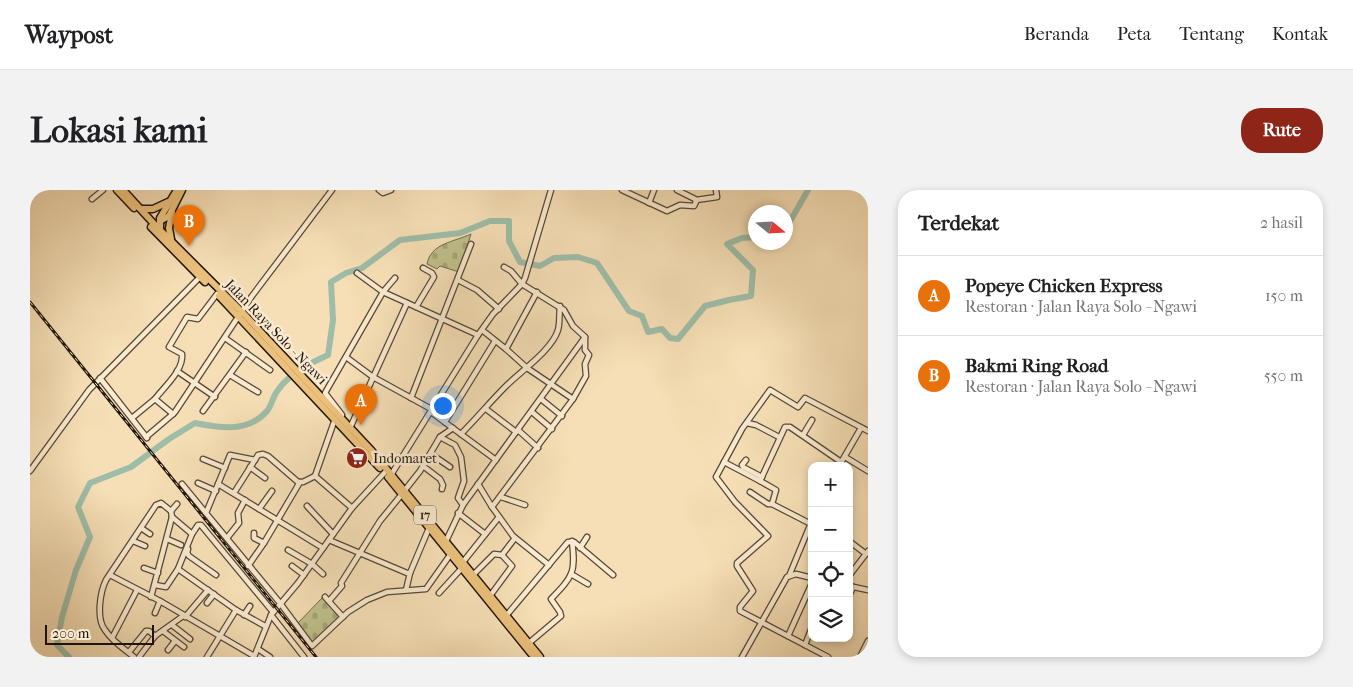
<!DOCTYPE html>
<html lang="id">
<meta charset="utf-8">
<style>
:root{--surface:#fff;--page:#f2f2f2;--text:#202124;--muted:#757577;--line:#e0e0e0;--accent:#8f2418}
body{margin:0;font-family:"IM FELL French Canon",serif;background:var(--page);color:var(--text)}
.controls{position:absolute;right:15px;bottom:15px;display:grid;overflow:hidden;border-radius:10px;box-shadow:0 2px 8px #0003}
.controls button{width:45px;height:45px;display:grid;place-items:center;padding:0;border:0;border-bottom:1px solid var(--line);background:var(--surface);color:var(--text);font:25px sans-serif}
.compass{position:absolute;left:718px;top:15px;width:45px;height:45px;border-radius:50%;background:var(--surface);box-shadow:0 2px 8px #0003;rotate:108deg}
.scale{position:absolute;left:15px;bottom:12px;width:109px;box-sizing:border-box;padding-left:5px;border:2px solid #20150d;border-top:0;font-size:14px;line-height:18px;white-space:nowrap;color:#20150d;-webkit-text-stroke:4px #f9ead0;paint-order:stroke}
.you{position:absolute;left:412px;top:215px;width:18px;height:18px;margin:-12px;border:4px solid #fff;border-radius:50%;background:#1a73e8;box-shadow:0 0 0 8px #1a73e833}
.badge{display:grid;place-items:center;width:32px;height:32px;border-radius:50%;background:var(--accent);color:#fff;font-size:16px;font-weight:700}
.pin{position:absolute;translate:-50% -41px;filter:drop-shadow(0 1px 2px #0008)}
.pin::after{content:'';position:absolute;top:26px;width:18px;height:15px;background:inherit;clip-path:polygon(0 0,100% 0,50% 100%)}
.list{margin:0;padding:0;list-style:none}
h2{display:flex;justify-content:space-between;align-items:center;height:65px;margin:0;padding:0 20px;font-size:21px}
h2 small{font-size:16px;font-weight:400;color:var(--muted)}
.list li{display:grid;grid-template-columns:32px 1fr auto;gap:15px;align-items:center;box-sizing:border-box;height:80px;padding:0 20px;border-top:1px solid var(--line)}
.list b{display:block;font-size:19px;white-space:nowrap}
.list p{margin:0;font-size:16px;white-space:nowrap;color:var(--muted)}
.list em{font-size:16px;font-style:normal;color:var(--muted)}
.icon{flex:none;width:28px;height:28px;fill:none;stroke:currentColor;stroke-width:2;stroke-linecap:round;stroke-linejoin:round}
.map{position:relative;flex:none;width:838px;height:467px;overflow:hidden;border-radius:20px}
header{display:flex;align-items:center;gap:30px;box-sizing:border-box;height:70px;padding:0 25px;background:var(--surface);border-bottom:1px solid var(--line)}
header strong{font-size:24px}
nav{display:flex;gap:28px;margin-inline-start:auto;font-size:18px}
.intro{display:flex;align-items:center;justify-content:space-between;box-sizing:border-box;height:120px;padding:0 30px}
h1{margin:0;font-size:35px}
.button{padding:12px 22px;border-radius:20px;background:var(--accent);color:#fff;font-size:18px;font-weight:700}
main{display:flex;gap:30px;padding:0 30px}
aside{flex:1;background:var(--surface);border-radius:20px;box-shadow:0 2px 8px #0003}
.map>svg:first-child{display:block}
</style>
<header>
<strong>Waypost</strong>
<nav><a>Beranda</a><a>Peta</a><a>Tentang</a><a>Kontak</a></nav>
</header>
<div class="intro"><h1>Lokasi kami</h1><a class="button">Rute</a></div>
<main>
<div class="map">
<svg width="838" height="467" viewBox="0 0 838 467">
<defs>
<pattern id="cemetery-stones" width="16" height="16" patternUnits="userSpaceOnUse" patternTransform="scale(1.25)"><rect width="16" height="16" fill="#c0c18b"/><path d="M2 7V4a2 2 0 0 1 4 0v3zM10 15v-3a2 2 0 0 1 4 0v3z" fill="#a5a577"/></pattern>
</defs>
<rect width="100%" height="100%" fill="#f6dfb6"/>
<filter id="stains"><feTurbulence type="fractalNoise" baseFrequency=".004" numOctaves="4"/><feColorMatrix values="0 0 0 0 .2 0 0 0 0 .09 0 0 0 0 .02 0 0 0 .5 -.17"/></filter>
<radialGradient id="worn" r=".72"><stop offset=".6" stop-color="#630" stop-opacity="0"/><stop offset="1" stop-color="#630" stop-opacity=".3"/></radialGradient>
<g fill="url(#cemetery-stones)" stroke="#706b4c">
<path d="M441,44l-12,38 -19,-6 -3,3 -10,-5c4,-21 27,-22 44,-30z"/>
<polygon points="293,407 311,427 282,454 267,434"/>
</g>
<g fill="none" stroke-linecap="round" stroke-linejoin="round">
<g stroke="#9ebda8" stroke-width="6">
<polyline points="756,36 758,35 778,0"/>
<path d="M39,467l-12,-12 5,-28 14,-47 14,-33 -12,-30 12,-24 41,-16 38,-28 26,-16c25,5 53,10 72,-12 5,-6 6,-15 11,-21 10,-15 34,-28 50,-35l5,-35 -2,-38 15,-9 16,-5 38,-28 60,-7 30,-12h19v20l11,21 20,4 14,-8 24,-1 19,6 32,48 13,5 6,16 14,-3 8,9 8,1 27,-33 24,-6 22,-4 2,-26 -26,-26 15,-6 14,-1"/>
</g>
<g stroke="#564837" stroke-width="7">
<g id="minor">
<polyline points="349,0 353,3 361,0"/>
<polyline points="592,0 637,21 650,15 664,16 666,12 665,9 647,0"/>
<polyline points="62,9 73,0"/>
<polyline points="666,10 687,7 686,0"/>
<polyline points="619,13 624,0"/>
<polyline points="327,83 353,102 448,145"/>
<polyline points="428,90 447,100 469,119"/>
<polyline points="386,117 404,87 402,83 393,78"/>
<polyline points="452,140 476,159 497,178 543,209"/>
<polyline points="195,148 240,180"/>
<polyline points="476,159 507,102"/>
<polyline points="316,167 343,187 403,220"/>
<polyline points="147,181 185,207"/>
<polyline points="200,185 228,202"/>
<polyline points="70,188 117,248"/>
<polyline points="381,208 441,54"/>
<path d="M125,209c9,-12 29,-29 27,-45l-13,-7 18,-30 11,2 19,-25"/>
<polyline points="511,209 532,226"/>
<polyline points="456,219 486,242"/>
<polyline points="173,221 216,162"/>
<polyline points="401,222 466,270"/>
<polyline points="502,222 522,239"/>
<polyline points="312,225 295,203 353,102 365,88"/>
<polyline points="102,228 125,209 143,224 145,222 222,106 302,0"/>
<polyline points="415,232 465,151"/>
<polyline points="717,233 726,235 749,247"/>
<polyline points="320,238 377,113"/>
<polyline points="488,240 508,258"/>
<path d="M431,244c15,-15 29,-32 45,-48 15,-15 46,-36 52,-56 2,-7 1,-16 2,-24"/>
<polyline points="773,245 782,230"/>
<polyline points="116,247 143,224"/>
<polyline points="410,247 425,255 431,267 434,291 428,308 433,315"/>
<polyline points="401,264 420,277"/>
<polyline points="815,267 838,281"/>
<polyline points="173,269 195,278"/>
<polyline points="225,270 200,265 188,294 293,358"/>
<polyline points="716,270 712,275 713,277 732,287"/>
<polyline points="694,272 730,291"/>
<polyline points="393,276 410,289 413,295 412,299"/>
<polyline points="809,276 831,238"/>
<polyline points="220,277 235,288"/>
<polyline points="0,281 59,200 170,87"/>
<polyline points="361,285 448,145 463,124 492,94 495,88 521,0"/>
<polyline points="285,286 322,318"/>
<polyline points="168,293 186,301"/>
<polyline points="152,294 250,413 282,456 318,422 337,410 357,402 396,399 420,365"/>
<polyline points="448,294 462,317 483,346 519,375"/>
<polyline points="375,300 390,281 410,247 423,238"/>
<polyline points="720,302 738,314 742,314"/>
<polyline points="204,303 228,265 233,264 238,266 268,292 273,292 285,286 305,229"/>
<polyline points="471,307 495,315"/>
<polyline points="277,316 303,344"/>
<polyline points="462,317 543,209 556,186 555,174 559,165 555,160 555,147 543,136 534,120 492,94 481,81 474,77"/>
<polyline points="229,319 242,301"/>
<polyline points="141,321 147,314"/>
<polyline points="176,323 188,294"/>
<polyline points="428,323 455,344"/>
<polyline points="142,327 162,344"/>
<polyline points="781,334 742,314 746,300 730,291 755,237 760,237 811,272"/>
<polyline points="111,338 120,344"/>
<polyline points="224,343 224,348 234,353"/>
<polyline points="197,348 209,333 208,323 215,310"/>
<polyline points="137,349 151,355"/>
<polyline points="299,350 377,383 380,383 399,338"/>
<polyline points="103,351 115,356"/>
<polyline points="416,351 433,315 555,147"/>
<polyline points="819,351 836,364"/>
<polyline points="550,358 557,347"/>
<polyline points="158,359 157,363 159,366 186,385"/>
<polyline points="258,360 282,374 293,384"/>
<polyline points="433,372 469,327"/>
<polyline points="218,376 234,353 270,292"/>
<polyline points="262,376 274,385"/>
<polyline points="114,378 128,383"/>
<polyline points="541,384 558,394"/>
<polyline points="80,385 130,411 224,466"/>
<polyline points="443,385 464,364 472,365"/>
<polyline points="759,386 781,333"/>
<polyline points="819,386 838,361"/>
<polyline points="125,395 136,397 148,379"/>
<polyline points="819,396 838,400"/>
<polyline points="376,400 380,383"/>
<polyline points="409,403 431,379"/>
<polyline points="460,406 482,376 472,365 485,348"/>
<polyline points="819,406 823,397"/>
<polyline points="295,407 313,427"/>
<polyline points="299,411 312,396 311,393 350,331 372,304"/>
<polyline points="177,413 184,404"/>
<polyline points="125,423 130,411"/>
<polyline points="214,425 220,416"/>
<polyline points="241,425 274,467"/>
<polyline points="476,426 538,352 544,352 583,385"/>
<polyline points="155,427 178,400"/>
<polyline points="142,435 160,449"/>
<polyline points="235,436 206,420 148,379 162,344 168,335 171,335 243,422"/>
<polyline points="133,441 154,457"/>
<polyline points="758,446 782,393"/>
<polyline points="82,448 107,400"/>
<path d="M499,453l32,-27 -1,-4 -9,-13c22,-23 25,-26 21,-58"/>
<polyline points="775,455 782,437"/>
<polyline points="228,459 240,467"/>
<polyline points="138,460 145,451"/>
<polyline points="99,462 116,441 119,441 125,446"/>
<path d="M104,467c-10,-8 -22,-16 -29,-27 -9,-11 -5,-38 1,-50l50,-75 5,-2 10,8 1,6 -21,80"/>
<polyline points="109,467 125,446 153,426"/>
<polyline points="177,467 206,420"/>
<polyline points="224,467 241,425 268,393 322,318 357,280"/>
<polyline points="712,467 757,387 766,384 782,388"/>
<polyline points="798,467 710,421 710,417 723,401 707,376 707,373 738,346 705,312 686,287 712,239 740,200 768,217 775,208 838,241"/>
<polyline points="830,467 838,451"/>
</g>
</g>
<g stroke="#20150d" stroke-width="9">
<g id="highway">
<polyline points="87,0 104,18"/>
<polyline points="93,0 125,35 212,122 341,260 510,467"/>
<polyline points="111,19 123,19 138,12"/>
<polyline points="130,31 139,26 152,0"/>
<polyline points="121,37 175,92"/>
<polyline points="130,42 130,28 147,0"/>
<polyline points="141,49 139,38 142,23"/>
<polyline points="189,106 350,278"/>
<polyline points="358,287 504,467"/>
</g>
</g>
<use href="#minor" stroke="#f9ead0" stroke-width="4.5"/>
<use href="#highway" stroke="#ebc07b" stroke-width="6"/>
<g stroke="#20150d" stroke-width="3">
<polyline id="rail" points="0,112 286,467"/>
</g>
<use href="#rail" stroke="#f9ead0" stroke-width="1" stroke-dasharray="4" stroke-linecap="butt"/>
</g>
<defs>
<g id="supermarket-disc" transform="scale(1.125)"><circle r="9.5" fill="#8f2418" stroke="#f9ead0"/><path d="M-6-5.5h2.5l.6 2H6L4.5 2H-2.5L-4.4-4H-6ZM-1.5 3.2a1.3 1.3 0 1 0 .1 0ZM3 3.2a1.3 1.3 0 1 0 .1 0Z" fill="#fff"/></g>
</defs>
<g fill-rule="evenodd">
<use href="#supermarket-disc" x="327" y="268"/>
</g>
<g text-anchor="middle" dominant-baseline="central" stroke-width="5" stroke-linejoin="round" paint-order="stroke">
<rect fill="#f9ead0" stroke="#615548" stroke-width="1" x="384" y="315.5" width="22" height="19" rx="4"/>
<g font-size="12" font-weight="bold" fill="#20150d">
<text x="395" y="325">17</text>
</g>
<g font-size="14" fill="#20150d" stroke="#f9ead0">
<text transform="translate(246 142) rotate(46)">Jalan Raya Solo - Ngawi</text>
</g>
<g font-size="14" fill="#20150d" stroke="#f9ead0" text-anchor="start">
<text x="343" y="268">Indomaret</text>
</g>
</g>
<rect width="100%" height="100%" filter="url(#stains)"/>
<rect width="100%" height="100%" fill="url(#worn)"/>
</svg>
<div class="controls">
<button>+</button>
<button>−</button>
<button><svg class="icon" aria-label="locate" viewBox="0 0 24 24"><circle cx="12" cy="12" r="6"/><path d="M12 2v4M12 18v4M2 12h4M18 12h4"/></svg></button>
<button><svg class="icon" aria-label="layers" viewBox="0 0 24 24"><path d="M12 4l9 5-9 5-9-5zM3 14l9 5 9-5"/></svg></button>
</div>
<svg class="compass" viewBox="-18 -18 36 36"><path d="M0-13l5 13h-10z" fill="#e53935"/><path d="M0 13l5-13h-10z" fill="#757577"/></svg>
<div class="scale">200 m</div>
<div class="you"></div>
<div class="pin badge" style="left:331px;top:235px;background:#e8710a">A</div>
<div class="pin badge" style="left:159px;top:56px;background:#e8710a">B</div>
</div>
<aside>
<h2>Terdekat<small>2 hasil</small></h2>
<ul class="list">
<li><span class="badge" style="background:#e8710a">A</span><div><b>Popeye Chicken Express</b><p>Restoran · Jalan Raya Solo - Ngawi</p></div><em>150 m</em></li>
<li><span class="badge" style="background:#e8710a">B</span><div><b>Bakmi Ring Road</b><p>Restoran · Jalan Raya Solo - Ngawi</p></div><em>550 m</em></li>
</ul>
</aside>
</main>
